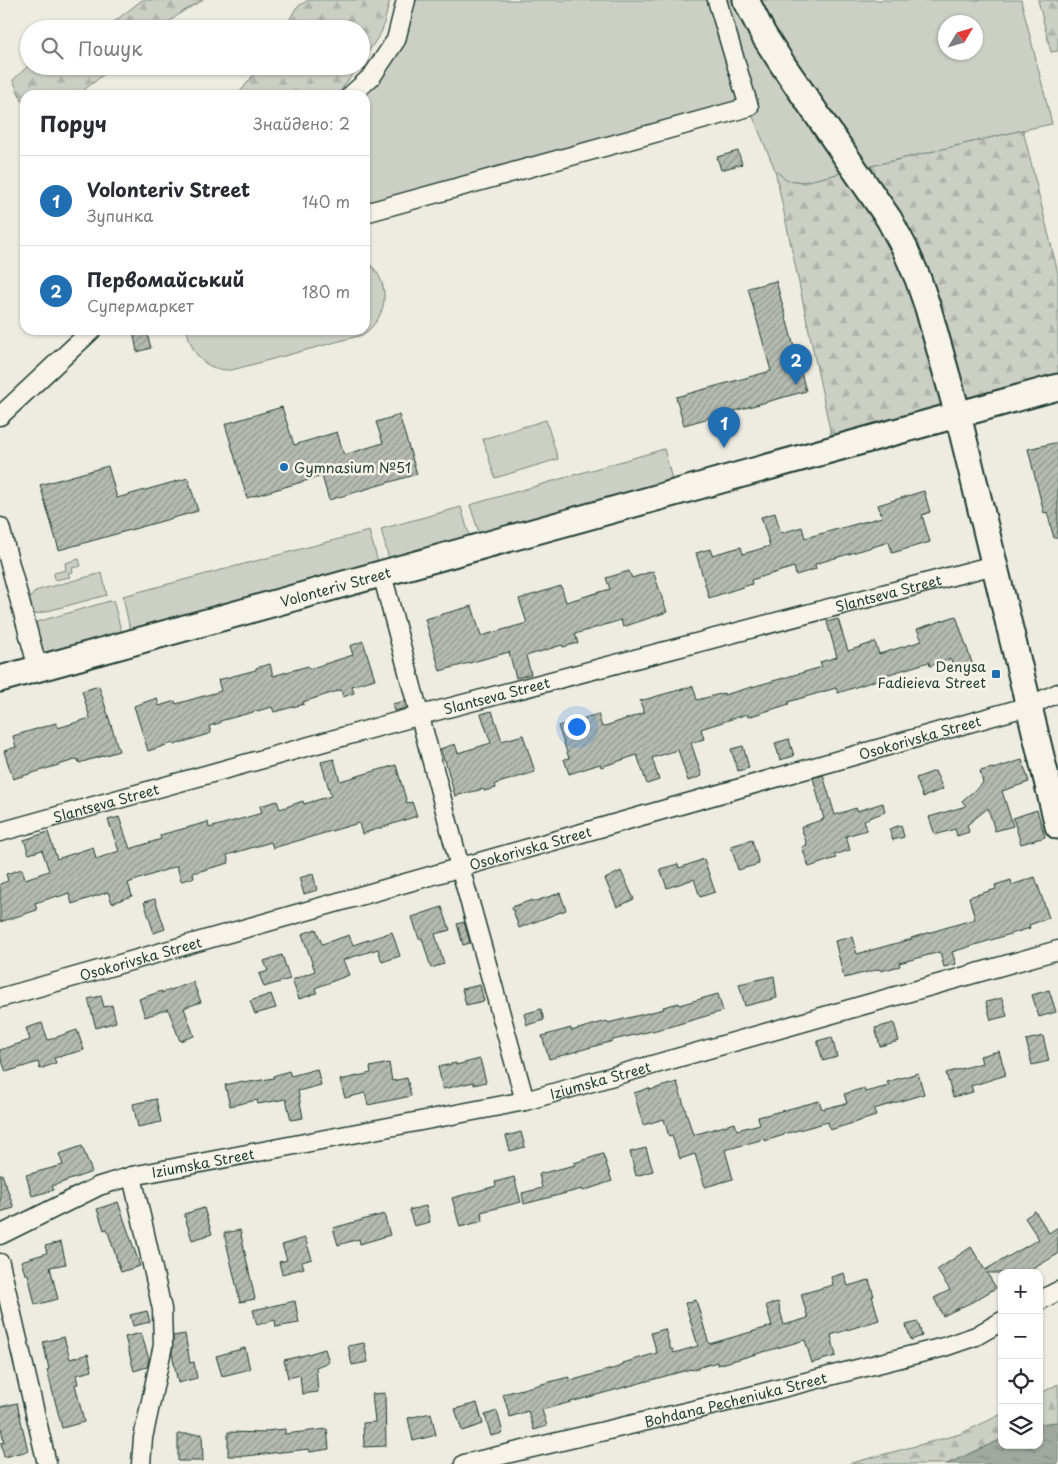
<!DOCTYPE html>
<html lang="uk">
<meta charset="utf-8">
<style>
:root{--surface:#fff;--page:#f7f7f7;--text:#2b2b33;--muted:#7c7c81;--line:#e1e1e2;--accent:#1f6fb2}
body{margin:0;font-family:"Playpen Sans",sans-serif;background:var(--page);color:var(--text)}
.controls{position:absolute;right:15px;bottom:15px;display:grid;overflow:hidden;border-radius:10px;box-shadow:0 1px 4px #0004}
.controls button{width:45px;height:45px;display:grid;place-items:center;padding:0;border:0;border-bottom:1px solid var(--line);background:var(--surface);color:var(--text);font:25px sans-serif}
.compass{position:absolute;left:938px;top:15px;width:45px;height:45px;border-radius:50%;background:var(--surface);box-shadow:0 1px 4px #0004;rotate:52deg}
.you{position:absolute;left:576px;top:726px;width:18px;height:18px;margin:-12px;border:4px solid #fff;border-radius:50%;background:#1a73e8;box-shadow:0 0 0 8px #1a73e833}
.badge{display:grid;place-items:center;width:32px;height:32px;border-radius:50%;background:var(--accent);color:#fff;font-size:16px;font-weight:700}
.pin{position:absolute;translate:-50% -41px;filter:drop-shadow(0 1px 2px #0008)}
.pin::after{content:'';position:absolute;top:26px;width:18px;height:15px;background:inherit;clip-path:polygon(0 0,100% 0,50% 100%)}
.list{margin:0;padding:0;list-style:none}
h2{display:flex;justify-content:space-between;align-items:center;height:65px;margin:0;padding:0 20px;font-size:21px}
h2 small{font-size:16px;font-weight:400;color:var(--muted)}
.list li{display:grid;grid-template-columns:32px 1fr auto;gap:15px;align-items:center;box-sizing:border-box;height:90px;padding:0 20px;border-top:1px solid var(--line)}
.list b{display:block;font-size:19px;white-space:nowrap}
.list p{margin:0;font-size:16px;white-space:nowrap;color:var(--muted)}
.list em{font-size:16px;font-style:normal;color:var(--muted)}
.icon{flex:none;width:28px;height:28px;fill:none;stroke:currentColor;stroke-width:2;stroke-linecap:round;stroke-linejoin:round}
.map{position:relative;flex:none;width:1058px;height:1464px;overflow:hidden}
.search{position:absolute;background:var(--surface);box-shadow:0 1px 4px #0004;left:20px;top:20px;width:350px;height:55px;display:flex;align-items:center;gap:12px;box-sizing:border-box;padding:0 18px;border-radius:28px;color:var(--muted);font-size:19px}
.panel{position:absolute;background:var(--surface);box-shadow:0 1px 4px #0004;left:20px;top:90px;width:350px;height:245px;border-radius:15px}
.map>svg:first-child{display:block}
</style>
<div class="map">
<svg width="1058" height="1464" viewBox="0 0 1058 1464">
<defs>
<pattern id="forest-firs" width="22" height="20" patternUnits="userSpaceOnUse" patternTransform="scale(1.25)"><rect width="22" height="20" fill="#cccfc4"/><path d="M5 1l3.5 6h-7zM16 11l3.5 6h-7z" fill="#afb3a9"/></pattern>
<pattern id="water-ripples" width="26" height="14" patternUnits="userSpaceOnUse" patternTransform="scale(1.25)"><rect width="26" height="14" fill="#9fa99f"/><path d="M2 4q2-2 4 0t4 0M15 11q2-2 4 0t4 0" fill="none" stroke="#818b82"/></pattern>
<pattern id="building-hatch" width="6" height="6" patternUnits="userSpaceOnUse" patternTransform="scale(1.25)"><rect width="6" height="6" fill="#b5bbb0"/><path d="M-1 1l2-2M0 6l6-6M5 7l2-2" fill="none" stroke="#939990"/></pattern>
</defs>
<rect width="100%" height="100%" fill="#eeece1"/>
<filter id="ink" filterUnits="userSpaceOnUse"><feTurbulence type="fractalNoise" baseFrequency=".02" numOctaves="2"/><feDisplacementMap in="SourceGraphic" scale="10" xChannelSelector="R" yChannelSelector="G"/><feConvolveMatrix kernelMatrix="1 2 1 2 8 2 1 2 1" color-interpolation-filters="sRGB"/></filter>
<g filter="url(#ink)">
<g fill="#cccfc4" stroke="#76867c" fill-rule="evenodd">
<path d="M406,0h615l31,124 -29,6 -219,52 -18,-2 -11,-10 -26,-63 -384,106v-118h-14l21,-19zM946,22h30v30h-30z"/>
<path d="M365,260c27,20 25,57 -3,75l-130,35c-27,1 -40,-15 -45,-40h178z"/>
<polygon points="546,420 558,459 495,478 483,439"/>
<polygon points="664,449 673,483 480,536 470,505"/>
<polygon points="461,507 470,538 390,563 381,529"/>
<polygon points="369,531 379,565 131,635 123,596"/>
<polygon points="79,559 81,566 72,568 73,572 68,573 70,577 55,580 54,573 66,570 65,563"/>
<path d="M102,573l5,22 -78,21c-1,-12 -2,-19 9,-26z"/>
<polygon points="113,600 122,634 39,657 30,624"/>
</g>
<g fill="url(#forest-firs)" stroke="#76867c">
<polygon points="142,0 203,0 182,12 160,29 105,29"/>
<polygon points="308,0 390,0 382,31 361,63 361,29 284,29 296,8"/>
<polygon points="1038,0 1058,0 1058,51 1051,52"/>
<polygon points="29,65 29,66 114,66 78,95 25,95 25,108 13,80"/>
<polygon points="260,66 359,66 340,91 335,95 238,95"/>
<polygon points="1023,130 1058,273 1058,387 834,449 775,170 786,180 804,182"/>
<polygon points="1058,1384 1058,1422 1039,1424 1039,1394"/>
<polygon points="1002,1414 1002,1439 947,1464 848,1464 960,1434"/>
</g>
<polygon fill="url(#water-ripples)" stroke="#6c7e74" points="1058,1422 1058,1464 947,1464 1002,1439 1002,1445 1039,1445 1039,1424"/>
<g fill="url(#building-hatch)" stroke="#1f3d34">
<polygon points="738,151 742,164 721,170 717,157"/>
<polygon points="776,281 806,391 684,425 676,397 771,371 748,288"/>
<polygon points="133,330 146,330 151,348 137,352"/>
<polygon points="282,407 294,445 337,432 344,455 383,443 376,422 399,415 417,474 329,500 322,476 247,498 225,424"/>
<polygon points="1058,442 1058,538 1054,538 1047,512 1044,513 1028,449"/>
<polygon points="108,466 117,498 188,478 198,511 59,550 40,485"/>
<polygon points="924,491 930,512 922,515 930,542 892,553 889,542 815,564 816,569 796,575 794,567 751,580 752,584 709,598 696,553 710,549 712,555 741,547 743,554 770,546 761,517 775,513 781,533 802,527 805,538 882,517 878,505"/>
<polygon points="629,571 632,578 653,571 667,612 623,627 621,620 575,634 578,643 563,647 562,645 526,656 531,674 516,678 509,652 440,671 425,619 472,606 481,636 527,623 519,599 561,586 566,602 610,589 606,578"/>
<polygon points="956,616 973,666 955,672 951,659 930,666 929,662 879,677 880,679 838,693 836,688 788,702 789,704 748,717 747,714 701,729 704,739 691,743 702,776 688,781 678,750 652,758 659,780 647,784 637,755 601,767 600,764 569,774 564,759 569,758 558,726 598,714 602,727 644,713 640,701 668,693 693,686 697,700 724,693 724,695 822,667 820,662 837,657 827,622 838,619 848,651 875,642 879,654 922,641 917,629"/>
<polygon points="363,641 375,679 352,686 354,693 343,697 341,690 303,702 304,704 274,712 272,707 220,721 220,723 209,726 211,733 174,745 173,743 148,751 134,706 157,698 159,706 175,701 176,704 221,691 218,680 256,670 256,668 270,664 273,676 308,666 309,669 353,655 350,646"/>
<polygon points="99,686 119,751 79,763 78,759 13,779 4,751 16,747 13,736 56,723 58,728 90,718 82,691"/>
<polygon points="405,701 407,708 394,711 392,704"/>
<polygon points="492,711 502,741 523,735 535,772 495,784 496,788 484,791 483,789 455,796 445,760 444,760 440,749 455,744 458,753 491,743 481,714"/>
<polygon points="789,739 794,756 780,760 775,743"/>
<polygon points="743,746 749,768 738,771 731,749"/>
<polygon points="334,759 340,781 396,765 407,803 412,802 417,816 362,834 359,823 273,848 271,842 227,855 229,863 193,873 194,878 181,881 177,866 128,883 132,896 112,903 108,892 72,904 69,893 58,897 57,896 35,903 37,910 0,922 0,884 8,881 6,874 22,869 25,879 49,871 42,850 29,854 24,840 48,832 57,859 93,847 96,859 119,851 108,820 119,817 130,849 161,839 160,835 208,822 209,828 262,813 260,806 277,801 280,809 303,801 304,804 331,796 321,762"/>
<polygon points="1022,760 1029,782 1002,791 1013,826 995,831 988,808 967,825 969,832 957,836 955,829 935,835 929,817 966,806 962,801 983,783 980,771 993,768 993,769"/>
<polygon points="935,771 943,789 923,797 916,778"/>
<polygon points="823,775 835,815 856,808 857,811 883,803 885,812 864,820 867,830 846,836 850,850 834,855 836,858 809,867 802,847 807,845 801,827 824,819 813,778"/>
<polygon points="1037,810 1045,837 1021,844 1013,818"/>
<polygon points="901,825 904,837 893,840 889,829"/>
<polygon points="752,840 759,864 738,870 731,846"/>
<polygon points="704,859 715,892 700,897 694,879 667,888 660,869 678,864 679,868"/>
<polygon points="621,871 634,899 617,907 605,879"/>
<polygon points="313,874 317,890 304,894 299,878"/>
<polygon points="1035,877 1049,918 1029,925 1030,928 952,952 956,964 944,967 940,952 899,963 900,966 881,971 880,969 844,978 835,941 852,937 857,954 912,939 911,938 975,919 969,897 996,889 995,885 1011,880 1012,885"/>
<polygon points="560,893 566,910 519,928 512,907 532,900 533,902"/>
<polygon points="155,899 165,929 154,933 144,902"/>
<polygon points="442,907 450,930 435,934 444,964 431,968 422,938 419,939 412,917"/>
<polygon points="464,922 470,943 463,945 457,924"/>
<polygon points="316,929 322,944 349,935 353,945 392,932 400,956 382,962 378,949 343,960 349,975 315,988 317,993 299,999 292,980 315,971 302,934"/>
<polygon points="282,955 290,979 264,987 259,974 268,971 264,961"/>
<polygon points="774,976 777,998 745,1006 739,984"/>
<polygon points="193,982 201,1002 184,1008 194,1036 180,1041 168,1009 145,1017 139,999 162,991 162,993"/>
<polygon points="480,985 484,1001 466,1005 462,989"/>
<polygon points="1049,990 1056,1012 1039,1017 1032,995"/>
<polygon points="271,994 276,1008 255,1014 250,1001"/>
<polygon points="718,994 723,1011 669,1027 613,1040 613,1041 549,1059 542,1036 571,1028 571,1031 607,1021 608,1023 664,1009 663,1007 679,1003 679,1005"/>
<polygon points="101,996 104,1007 112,1005 116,1022 96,1028 88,999"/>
<polygon points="1002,998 1007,1016 991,1020 986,1002"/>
<polygon points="541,1009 544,1020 527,1025 524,1014"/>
<polygon points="42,1023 48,1040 77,1030 84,1050 54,1058 56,1063 40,1069 38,1062 6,1072 0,1055 0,1050 30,1040 26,1028"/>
<polygon points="894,1023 899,1041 880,1046 875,1028"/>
<polygon points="1043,1036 1049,1061 1032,1065 1026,1040"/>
<polygon points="832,1037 837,1057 823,1061 817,1041"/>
<polygon points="999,1051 1006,1075 971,1086 973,1092 953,1097 946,1073 982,1063 980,1056"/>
<polygon points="480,1059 486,1082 474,1085 474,1082 443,1089 438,1067 456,1063 456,1065"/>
<polygon points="389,1063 392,1081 407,1078 411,1096 368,1105 365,1093 345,1098 340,1080 371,1073 370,1067"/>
<polygon points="317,1069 321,1085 298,1091 303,1118 291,1120 286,1099 258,1104 257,1100 230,1106 225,1085 243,1081 244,1083 274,1078 273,1076 289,1071 291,1076"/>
<polygon points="918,1073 924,1094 874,1109 876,1116 830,1130 828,1122 784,1134 784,1135 765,1141 764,1139 725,1150 733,1179 705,1187 695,1154 680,1159 672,1136 669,1137 664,1119 643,1125 634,1093 649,1088 650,1090 677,1082 693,1135 735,1123 737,1130 760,1124 758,1117 819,1101 822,1109 847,1103 844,1094 864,1088 865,1092 889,1086 887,1082"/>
<polygon points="156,1099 161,1122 138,1127 133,1104"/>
<polygon points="521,1132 525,1147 510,1151 506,1136"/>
<polygon points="82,1146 92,1172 52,1186 54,1190 32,1196 26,1175 63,1165 59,1154"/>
<polygon points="646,1148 653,1171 636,1176 630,1152"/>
<polygon points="603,1154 612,1181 583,1191 582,1189 524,1204 522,1193 542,1188 539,1174 575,1165 574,1163"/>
<polygon points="0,1174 2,1174 14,1208 0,1212"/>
<polygon points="514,1177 521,1202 481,1212 483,1221 460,1227 452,1198 496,1186 495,1182"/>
<polygon points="118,1202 140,1266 121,1272 107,1229 104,1230 97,1209"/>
<polygon points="426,1206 430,1222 414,1226 409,1210"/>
<polygon points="204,1208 212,1234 192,1240 184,1214"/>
<polygon points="1035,1211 1049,1233 1058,1227 1058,1254 1026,1273 987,1273 996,1288 972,1302 943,1316 934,1298 950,1290 937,1270 971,1247 985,1270 1039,1239 1025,1218"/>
<polygon points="384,1214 390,1235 360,1244 359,1239 338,1245 333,1228"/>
<polygon points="240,1230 255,1299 240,1302 224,1233"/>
<polygon points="305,1238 312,1259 302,1262 304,1268 282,1274 279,1262 287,1260 282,1245"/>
<polygon points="61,1242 66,1264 50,1267 58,1299 35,1305 28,1274 25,1274 21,1261 47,1253 45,1246"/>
<polygon points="844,1273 848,1286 869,1280 874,1296 872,1296 879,1320 831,1335 836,1356 812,1363 805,1340 718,1365 717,1362 691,1370 691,1369 542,1410 547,1426 534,1430 528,1411 510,1417 503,1394 569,1377 570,1381 619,1367 623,1365 623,1363 657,1353 651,1333 665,1329 671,1350 673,1349 674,1353 698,1346 685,1303 696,1300 709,1344 772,1326 766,1305 778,1302 784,1325 808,1318 801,1294 833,1285 831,1277"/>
<polygon points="295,1301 299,1323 276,1327 275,1320 257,1325 253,1310"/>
<polygon points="147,1311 150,1322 133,1326 130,1315"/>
<polygon points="918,1322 922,1336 911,1340 906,1325"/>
<polygon points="141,1333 149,1359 147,1367 134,1371 125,1337"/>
<polygon points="185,1334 190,1363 194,1362 197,1378 178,1383 172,1353 173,1336"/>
<polygon points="64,1337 70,1359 88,1354 92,1371 76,1375 78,1384 75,1384 84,1422 62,1428 47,1370 49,1369 43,1342"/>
<polygon points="364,1343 368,1362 352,1365 348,1346"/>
<polygon points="245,1348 250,1369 222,1376 216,1356"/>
<polygon points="325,1349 329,1362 316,1367 318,1392 302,1394 300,1375 288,1378 284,1360 305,1355"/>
<polygon points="385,1393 386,1446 364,1447 363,1423 375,1422 372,1394"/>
<polygon points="17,1403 28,1451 4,1457 1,1443 4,1442 0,1423 0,1407"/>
<polygon points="477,1403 483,1424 462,1431 455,1409"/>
<polygon points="497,1411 503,1433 491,1436 485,1415"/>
<polygon points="431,1413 436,1435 413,1441 408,1418"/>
<polygon points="285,1429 285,1434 327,1429 329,1449 310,1452 309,1449 246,1456 228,1456 228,1432 265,1433 265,1431"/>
<polygon points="178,1434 202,1434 203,1461 178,1461"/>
</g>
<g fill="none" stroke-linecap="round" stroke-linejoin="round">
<g stroke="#1f3d34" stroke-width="21">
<g id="street">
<polyline points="351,95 372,76 396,40 406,0"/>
<polyline points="365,213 749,107 717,0"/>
<polyline points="0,416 92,330"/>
<polyline points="0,527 38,669"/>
<polyline points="382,574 460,867 525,1101"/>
<path id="s1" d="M0,832l421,-117 573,-150"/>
<path id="s2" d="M0,998l1029,-292 29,-13"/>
<path id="s3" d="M132,1176l393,-75 533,-151"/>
<polyline points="0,1235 99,1186 132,1176 162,1309 163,1345 143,1438 141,1464"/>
<polyline points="0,1263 47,1464"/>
<polyline points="1039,1301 1058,1291"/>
<path id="s4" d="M464,1464l251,-59 229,-58 32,-11 26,-15"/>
</g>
</g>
<g stroke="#1f3d34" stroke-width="29">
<g id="secondary">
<polyline points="746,0 763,34 783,65 889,219 905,249 918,279 928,308 958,415 1058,826"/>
<path id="s5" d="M0,679l1058,-292"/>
</g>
</g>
<use href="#street" stroke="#f7f3e8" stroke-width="18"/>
<use href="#secondary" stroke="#f7f3e8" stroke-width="25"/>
</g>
</g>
<g fill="#1f6fb2" stroke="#f7f3e8" stroke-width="2">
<circle cx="284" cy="467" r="5"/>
<rect x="991" y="669" width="10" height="10" rx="2.5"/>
</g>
<g text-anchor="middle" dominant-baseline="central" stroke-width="5" stroke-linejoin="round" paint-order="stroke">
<g font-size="14" fill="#1f3d34" stroke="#f7f3e8" text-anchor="start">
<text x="294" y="467">Gymnasium №51</text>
<text x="986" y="666" text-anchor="end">Denysa<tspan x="986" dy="16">Fadieieva Street</tspan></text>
</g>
<g font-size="14" fill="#1f3d34" stroke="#f7f3e8">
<text stroke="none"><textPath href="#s5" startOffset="348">Volonteriv Street</textPath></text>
<text stroke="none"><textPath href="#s1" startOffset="920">Slantseva Street</textPath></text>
<text stroke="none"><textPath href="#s1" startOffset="515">Slantseva Street</textPath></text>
<text stroke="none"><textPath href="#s2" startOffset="956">Osokorivska Street</textPath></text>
<text stroke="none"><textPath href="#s1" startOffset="110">Slantseva Street</textPath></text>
<text stroke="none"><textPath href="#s2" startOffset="551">Osokorivska Street</textPath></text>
<text stroke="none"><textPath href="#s2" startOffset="146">Osokorivska Street</textPath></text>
<text stroke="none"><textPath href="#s3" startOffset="478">Iziumska Street</textPath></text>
<text stroke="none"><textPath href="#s3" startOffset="72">Iziumska Street</textPath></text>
<text stroke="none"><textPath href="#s4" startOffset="279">Bohdana Pecheniuka Street</textPath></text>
</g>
</g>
</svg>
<div class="controls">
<button>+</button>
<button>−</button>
<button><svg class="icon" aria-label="locate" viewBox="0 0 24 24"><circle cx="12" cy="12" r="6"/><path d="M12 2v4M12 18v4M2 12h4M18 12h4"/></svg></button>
<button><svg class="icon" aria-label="layers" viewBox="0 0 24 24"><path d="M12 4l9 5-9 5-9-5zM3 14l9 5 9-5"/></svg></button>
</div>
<svg class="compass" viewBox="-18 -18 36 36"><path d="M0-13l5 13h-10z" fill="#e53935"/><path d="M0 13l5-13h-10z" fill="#7c7c81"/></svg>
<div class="you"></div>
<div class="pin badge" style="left:724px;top:448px">1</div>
<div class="pin badge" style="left:796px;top:385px">2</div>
<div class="search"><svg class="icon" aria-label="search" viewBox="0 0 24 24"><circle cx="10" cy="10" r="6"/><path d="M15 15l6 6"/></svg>Пошук</div>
<section class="panel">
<h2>Поруч<small>Знайдено: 2</small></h2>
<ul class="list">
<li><span class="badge">1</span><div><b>Volonteriv Street</b><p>Зупинка</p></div><em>140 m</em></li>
<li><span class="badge">2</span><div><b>Первомайський</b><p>Супермаркет</p></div><em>180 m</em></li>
</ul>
</section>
</div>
